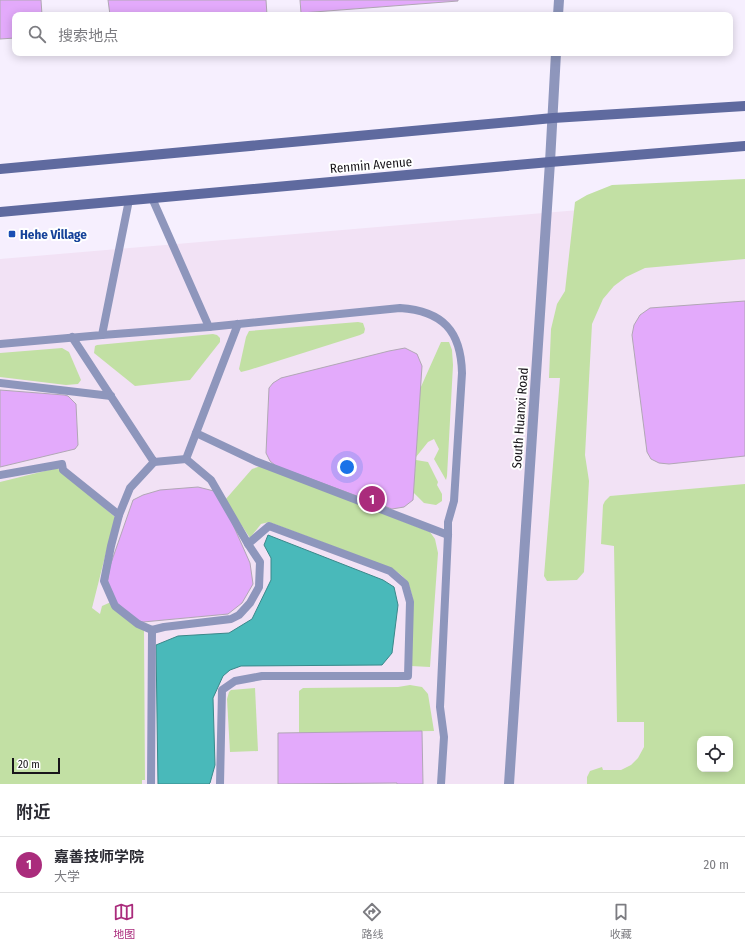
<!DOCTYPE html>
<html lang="zh">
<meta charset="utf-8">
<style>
:root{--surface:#fff;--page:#f7f7f7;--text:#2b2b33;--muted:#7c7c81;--line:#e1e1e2;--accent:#aa2c7c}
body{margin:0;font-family:"Fira Sans Condensed","Noto Sans SC",sans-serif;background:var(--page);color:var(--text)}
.controls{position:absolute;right:12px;bottom:12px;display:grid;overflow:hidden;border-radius:8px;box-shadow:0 2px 10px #0003}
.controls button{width:36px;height:36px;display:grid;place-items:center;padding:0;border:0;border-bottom:1px solid var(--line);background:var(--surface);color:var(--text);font:20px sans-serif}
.scale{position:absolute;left:12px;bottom:10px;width:48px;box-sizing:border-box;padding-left:4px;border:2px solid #18151a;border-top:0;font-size:11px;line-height:14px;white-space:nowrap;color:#18151a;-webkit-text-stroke:3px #fff;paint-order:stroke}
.you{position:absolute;left:347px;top:467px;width:14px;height:14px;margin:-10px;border:3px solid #fff;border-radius:50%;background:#1a73e8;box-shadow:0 0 0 6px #1a73e833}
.badge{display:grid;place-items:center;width:26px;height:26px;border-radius:50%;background:var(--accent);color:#fff;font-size:13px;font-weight:700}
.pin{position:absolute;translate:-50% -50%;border:2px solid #fff;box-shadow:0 1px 4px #0006}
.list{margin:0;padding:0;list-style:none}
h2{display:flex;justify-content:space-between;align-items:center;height:52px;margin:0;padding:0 16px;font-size:17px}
h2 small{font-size:13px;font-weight:400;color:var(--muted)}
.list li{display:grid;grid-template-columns:26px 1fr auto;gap:12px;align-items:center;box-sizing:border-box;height:56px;padding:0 16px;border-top:1px solid var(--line)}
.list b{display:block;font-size:15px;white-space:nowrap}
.list p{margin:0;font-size:13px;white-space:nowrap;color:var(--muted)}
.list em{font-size:13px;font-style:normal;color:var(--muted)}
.icon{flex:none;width:22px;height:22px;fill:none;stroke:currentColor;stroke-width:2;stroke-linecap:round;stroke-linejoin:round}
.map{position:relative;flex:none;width:745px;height:784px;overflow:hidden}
.search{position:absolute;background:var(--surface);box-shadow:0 2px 10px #0003;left:12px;right:12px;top:12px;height:44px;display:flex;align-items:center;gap:10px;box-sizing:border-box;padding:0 14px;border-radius:8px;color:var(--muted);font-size:15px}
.sheet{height:108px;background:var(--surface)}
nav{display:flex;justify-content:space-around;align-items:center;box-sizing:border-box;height:56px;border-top:1px solid var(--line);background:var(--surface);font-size:11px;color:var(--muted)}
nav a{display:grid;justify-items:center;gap:2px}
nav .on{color:var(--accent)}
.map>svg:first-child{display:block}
</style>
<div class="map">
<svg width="745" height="784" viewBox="0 0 745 784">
<rect width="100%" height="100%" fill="#f6effe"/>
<path fill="#f2e2f5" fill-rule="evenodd" d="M745,196v588h-745v-525zM700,739h30v30h-30z"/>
<g fill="#c2e0a4" fill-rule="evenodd">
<polygon points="745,179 745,259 645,268 626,277 614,286 603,299 592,324 585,455 589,481 584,572 577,580 547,581 544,576 560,378 549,378 551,329 557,304 565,291 575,202 587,195 612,185"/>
<polygon points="358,322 363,323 365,329 364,333 360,335 249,370 241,372 239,369 246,337 249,331"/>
<polygon points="213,334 217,335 220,338 220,342 190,380 135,386 94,353 95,346 97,345"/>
<polygon points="441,342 449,342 452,350 453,365 447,476 446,480 434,459 439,449 434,439 428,442 416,457 420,389"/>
<polygon points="62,348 69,352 81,380 78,384 66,385 0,377 0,353"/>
<polygon points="416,460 428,462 438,482 437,485 442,494 442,501 436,505 424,503 413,492"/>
<path d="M261,466l169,66 5,7 3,14 -8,114 -19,-1 2,-66c-3,-17 -7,-23 -22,-32l-122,-46 -8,2 -11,14 -25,-38 27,-31z"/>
<polygon points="57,468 115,517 92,608 100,614 102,606 111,602 144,630 145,780 142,780 142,784 0,784 0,482"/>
<path d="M745,484v300h-158v-7l3,-6 12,-4 1,3h18l10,-5 7,-7 6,-11v-25h-27l-3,-176 -13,-2 2,-39 2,-4 5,-5zM700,739h30v30h-30z"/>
<polygon points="410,685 422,687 428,694 434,731 299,733 299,691 303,688 398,687"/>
<polygon points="255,688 258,751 230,752 227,699 229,692 231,690"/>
</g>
<polygon fill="#49b9ba" stroke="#3a888a" points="268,535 383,580 394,587 398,605 392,653 382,665 241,666 230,670 223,676 213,698 215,765 210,783 209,784 158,784 156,645 178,636 229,633 252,619 271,580 271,558 264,545"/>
<g fill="#e3aafb" stroke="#b1a7b5">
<polygon points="0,0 41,0 42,15 15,15 15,38 0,39"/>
<polygon points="108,0 266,0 267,15 110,15"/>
<polygon points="300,0 458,0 458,1 301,13"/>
<polygon points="745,301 745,456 669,464 659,463 651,459 647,452 632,335 634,325 640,315 650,308"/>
<polygon points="405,348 417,354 422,366 413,500 404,507 392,509 276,466 270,461 266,453 269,388 273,383 281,378 389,351"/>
<polygon points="0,390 64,395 68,396 76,404 78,445 75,449 0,467"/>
<polygon points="198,487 214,491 226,509 250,563 253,584 242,603 228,614 143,622 134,619 115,601 107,584 110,566 133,500 143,495 160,490"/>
<polygon points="422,731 423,784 397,784 397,783 278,784 278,733"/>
</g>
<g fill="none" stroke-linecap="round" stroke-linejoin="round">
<g stroke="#8e96bc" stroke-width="8">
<path d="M152,198l57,129 191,-19c43,3 61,23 62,65l-8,128 -6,21v13l-8,172 4,30 -3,47"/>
<polyline points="102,335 209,327"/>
<polyline points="72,337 154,462 186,459 238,324"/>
<polyline points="0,344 102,335 129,200"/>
<polyline points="0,383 111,396"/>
<polyline points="196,433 255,461 448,535"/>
<polyline points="186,459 211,480 248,544"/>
<polyline points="0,475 62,464 63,470 119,515 111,546 104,581 115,606 138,624 152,630"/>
<polyline points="119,515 130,488 154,462"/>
<polyline points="151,784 152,630 164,627 231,619 239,615 250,603 259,587 260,562 248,544 269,526 390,571 405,584 410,602 408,676 262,676 235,681 222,690 220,784"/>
</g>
<g stroke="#8e96bc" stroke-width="10">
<polyline points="558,15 559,0"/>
<polyline points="509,784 550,162 556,53"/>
</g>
<g stroke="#5f6a9f" stroke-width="10">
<polyline points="0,169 553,118 745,106"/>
<polyline points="0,212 550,162 745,146"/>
</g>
</g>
<rect fill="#1a4fb4" stroke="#fff" stroke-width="1.5" x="8" y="230" width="8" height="8" rx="2"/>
<g text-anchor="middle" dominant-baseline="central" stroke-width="4" stroke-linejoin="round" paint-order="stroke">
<g font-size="13" fill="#18151a" stroke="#fff">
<text transform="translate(371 165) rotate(-5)">Renmin Avenue</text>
<text transform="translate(520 418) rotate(-86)">South Huanxi Road</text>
</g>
<g font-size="13" font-weight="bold" fill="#164399" stroke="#fff" text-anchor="start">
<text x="20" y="234">Hehe Village</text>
</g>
</g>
</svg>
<div class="controls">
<button><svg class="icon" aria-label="locate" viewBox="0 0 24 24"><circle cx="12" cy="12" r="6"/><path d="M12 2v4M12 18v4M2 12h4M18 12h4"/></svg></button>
</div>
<div class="scale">20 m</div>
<div class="you"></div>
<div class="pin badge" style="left:372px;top:499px">1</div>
<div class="search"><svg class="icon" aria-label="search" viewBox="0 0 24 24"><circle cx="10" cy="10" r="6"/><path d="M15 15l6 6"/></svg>搜索地点</div>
</div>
<section class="sheet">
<h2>附近<small></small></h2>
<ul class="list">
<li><span class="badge">1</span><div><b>嘉善技师学院</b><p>大学</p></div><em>20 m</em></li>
</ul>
</section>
<nav>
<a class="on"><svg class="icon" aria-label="map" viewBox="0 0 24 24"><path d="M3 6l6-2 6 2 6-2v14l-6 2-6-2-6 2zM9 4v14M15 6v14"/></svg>地图</a>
<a><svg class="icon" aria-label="directions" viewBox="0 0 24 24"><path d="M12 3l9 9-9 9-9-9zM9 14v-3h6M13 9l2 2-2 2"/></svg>路线</a>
<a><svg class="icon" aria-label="saved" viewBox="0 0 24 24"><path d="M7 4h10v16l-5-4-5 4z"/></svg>收藏</a>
</nav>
